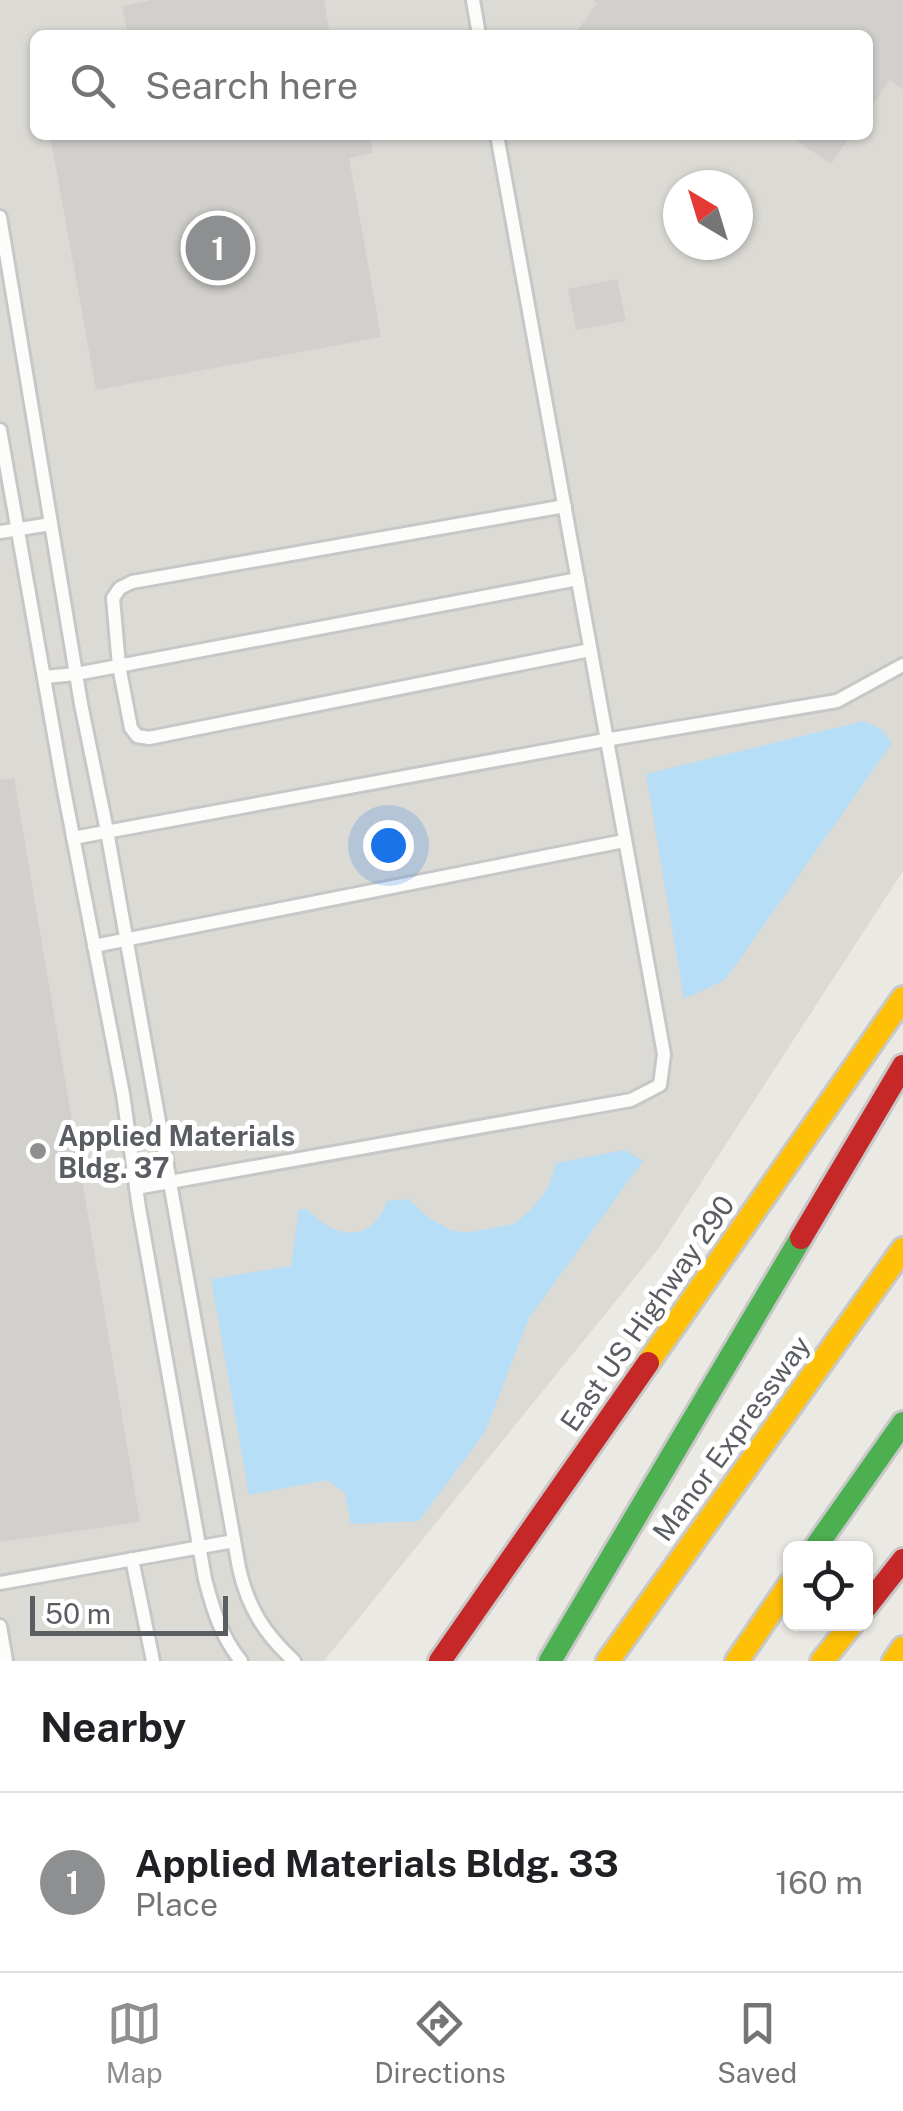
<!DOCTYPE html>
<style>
:root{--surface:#fff;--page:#f2f2f2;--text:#202124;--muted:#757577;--line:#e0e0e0;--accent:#8d8f90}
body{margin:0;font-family:"Public Sans",sans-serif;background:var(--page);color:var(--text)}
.controls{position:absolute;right:30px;bottom:30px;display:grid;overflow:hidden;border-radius:15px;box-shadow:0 2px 8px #0004}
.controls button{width:90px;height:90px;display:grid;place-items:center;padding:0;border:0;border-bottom:2px solid var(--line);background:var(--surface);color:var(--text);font:50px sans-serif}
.compass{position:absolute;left:663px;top:170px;width:90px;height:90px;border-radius:50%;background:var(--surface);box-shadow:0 2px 8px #0004;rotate:322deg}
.scale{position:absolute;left:30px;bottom:25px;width:198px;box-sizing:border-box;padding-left:10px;border:5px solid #5a5e63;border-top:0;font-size:28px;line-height:35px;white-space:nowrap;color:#5a5e63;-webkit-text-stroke:8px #fff;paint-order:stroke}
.you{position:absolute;left:388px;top:845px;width:35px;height:35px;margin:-25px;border:8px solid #fff;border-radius:50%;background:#1a73e8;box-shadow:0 0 0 15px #1a73e833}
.badge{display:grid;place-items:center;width:65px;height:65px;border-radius:50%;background:var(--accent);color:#fff;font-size:32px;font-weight:700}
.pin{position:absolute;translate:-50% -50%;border:5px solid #fff;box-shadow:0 2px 10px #0006}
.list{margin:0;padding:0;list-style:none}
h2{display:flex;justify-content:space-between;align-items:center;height:130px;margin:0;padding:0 40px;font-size:42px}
h2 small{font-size:32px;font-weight:400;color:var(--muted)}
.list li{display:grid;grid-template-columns:65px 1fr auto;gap:30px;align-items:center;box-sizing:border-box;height:180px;padding:0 40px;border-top:2px solid var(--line)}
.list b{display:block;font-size:38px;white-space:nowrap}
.list p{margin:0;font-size:32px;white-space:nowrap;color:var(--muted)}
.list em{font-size:32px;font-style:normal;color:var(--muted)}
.icon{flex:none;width:55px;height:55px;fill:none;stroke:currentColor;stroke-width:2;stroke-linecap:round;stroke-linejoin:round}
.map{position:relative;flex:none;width:903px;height:1661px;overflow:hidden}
.search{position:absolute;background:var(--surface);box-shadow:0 2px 8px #0004;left:30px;right:30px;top:30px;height:110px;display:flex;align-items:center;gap:25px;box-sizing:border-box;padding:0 35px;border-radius:15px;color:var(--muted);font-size:38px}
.sheet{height:310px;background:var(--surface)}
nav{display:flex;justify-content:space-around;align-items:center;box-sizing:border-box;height:140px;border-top:2px solid var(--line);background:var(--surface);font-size:28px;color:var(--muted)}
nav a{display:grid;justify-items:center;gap:5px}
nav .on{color:var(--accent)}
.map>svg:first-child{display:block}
</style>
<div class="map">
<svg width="903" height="1661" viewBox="0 0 903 1661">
<rect width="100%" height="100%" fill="#ebe9e4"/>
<path fill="#dcdad5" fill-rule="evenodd" d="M0,0h903v871l-245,378 -334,412h-324zM35,35h833v100h-833zM678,185h60v60h-60z"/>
<g fill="#b6def7">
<polygon points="864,721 881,729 892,743 725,980 684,999 646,774"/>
<path d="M625,1150l18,11 -114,157 -44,114 -66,89 -68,3 -6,-31 -18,-13 -78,15 -38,-216 80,-13 8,-56 8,-1c27,30 64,36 80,-8l21,-2 21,19 24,13 18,1 43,-8 18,-15 17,-23 7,-23z"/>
</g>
<g fill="#d1d0cd">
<polygon points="151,0 324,0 330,35 128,35 122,6"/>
<polygon points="593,0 903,0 903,90 890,80 868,111 868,35 574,35 597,3"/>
<polygon points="50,135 370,135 373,153 349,158 381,337 96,390"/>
<polygon points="788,135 851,135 831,164"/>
<polygon points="617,279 626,321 576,330 568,289"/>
<polygon points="14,778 140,1522 0,1542 0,780"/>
</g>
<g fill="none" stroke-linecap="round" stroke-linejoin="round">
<g stroke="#c7c7c7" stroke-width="18">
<g id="lane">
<polyline points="473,0 479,35"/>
<path d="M0,217l81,487 26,127 132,737c9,40 25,65 55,93"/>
<path d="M0,430l63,355 60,309 16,114 66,371c8,31 16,57 36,82"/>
<polyline points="565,506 132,582 120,588 113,598 119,666 131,728 137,736 149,738 590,650"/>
<polyline points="0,532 51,524"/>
<polyline points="45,677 76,674 578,579"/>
<polyline points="73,838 605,740 837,701 903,665"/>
<polyline points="94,946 624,841"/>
<polyline points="136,1188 631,1100 660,1085 664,1054 497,135"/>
<polyline points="132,1559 153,1661"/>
<polyline points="0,1583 234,1541"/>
<polyline points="0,1626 6,1661"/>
</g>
</g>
<g stroke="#c8c8c8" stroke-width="28">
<g id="fast">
<polyline points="815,1548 903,1423"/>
<polyline points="550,1661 801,1238"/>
</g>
</g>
<g stroke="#c8c8c8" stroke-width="28">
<g id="slow">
<polyline points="648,1363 903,998"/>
<polyline points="608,1661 903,1249"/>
<polyline points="737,1661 790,1584"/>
<polyline points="822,1661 852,1624"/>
<polyline points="894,1661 903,1648"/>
</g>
</g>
<g stroke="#c8c8c8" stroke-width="28">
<g id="jam">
<polyline points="801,1238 903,1066"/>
<polyline points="866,1607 903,1560"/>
<polyline points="440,1661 648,1363"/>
</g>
</g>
<use href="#lane" stroke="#fcfcfb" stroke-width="12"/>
<use href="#fast" stroke="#4caf50" stroke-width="22"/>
<use href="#slow" stroke="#ffc107" stroke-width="22"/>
<use href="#jam" stroke="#c62828" stroke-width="22"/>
</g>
<circle fill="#8d8f90" stroke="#fff" stroke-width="4" cx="38" cy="1151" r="10"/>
<g text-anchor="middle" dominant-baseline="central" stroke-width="10" stroke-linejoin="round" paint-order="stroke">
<g font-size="28" font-weight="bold" fill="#5a5e63" stroke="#fff" text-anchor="start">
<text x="58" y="1135">Applied Materials<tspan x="58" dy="32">Bldg. 37</tspan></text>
</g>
<g font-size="28" fill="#5a5e63" stroke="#fff">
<text transform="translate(647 1313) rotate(-55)">East US Highway 290</text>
<text transform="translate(731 1438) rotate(-54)">Manor Expressway</text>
</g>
</g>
</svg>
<div class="controls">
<button><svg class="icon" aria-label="locate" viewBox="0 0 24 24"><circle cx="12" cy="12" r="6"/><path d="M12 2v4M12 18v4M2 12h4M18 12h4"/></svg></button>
</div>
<svg class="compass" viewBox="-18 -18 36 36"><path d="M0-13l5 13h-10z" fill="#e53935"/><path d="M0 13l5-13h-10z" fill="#757577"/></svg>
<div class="scale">50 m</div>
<div class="you"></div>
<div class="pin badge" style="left:218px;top:248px">1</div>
<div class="search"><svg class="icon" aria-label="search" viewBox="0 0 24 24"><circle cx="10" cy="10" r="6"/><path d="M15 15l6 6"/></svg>Search here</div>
</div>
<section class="sheet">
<h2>Nearby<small></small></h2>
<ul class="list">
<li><span class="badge">1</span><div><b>Applied Materials Bldg. 33</b><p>Place</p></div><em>160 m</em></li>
</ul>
</section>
<nav>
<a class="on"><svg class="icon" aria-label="map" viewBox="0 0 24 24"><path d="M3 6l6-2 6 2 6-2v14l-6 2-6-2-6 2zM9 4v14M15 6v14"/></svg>Map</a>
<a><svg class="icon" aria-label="directions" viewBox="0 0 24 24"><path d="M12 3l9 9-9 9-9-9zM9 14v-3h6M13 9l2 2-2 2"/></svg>Directions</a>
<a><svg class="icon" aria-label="saved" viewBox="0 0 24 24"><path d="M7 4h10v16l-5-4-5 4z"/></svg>Saved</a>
</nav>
